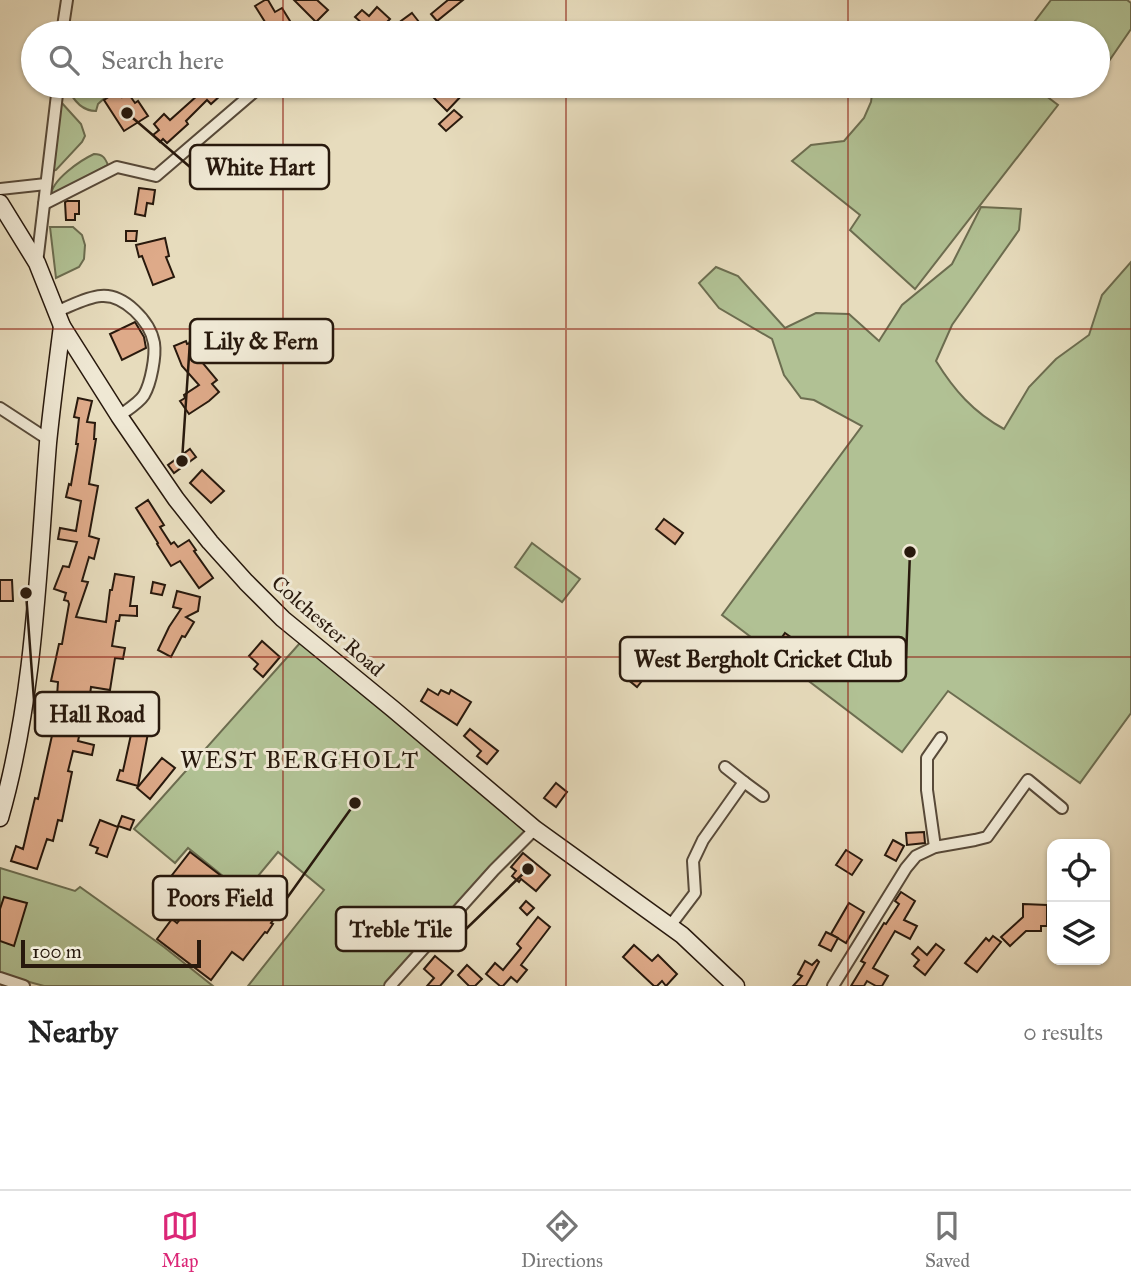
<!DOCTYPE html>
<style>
:root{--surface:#fff;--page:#f2f2f2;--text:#222;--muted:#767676;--line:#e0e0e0;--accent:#db2777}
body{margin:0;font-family:"IM FELL Great Primer",serif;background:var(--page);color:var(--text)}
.controls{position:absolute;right:21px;bottom:21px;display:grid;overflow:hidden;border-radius:14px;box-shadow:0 2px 5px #0004}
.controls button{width:63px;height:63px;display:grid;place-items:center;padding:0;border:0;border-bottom:2px solid var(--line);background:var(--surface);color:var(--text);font:35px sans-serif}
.scale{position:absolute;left:21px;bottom:18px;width:180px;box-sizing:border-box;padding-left:7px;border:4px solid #28190d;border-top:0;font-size:19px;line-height:24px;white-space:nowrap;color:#28190d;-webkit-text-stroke:5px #efe8d4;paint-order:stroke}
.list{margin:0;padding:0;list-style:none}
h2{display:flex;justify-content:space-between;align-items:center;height:91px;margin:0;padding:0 28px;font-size:30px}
h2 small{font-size:23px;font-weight:400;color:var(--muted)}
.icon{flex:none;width:38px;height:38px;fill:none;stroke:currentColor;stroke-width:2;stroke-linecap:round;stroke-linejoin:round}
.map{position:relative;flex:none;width:1131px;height:986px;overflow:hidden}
.search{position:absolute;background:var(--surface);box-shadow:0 2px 5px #0004;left:21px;right:21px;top:21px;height:77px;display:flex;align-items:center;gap:18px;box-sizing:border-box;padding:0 24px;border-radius:38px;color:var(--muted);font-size:26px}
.sheet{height:203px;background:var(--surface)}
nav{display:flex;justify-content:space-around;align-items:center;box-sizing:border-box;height:98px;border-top:2px solid var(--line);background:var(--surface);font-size:19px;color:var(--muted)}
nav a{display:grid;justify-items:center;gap:4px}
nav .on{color:var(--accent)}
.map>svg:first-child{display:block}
</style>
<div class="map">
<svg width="1131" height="986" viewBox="0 0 1131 986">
<rect width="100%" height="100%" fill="#e7dcbd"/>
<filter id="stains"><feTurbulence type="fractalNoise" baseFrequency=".00286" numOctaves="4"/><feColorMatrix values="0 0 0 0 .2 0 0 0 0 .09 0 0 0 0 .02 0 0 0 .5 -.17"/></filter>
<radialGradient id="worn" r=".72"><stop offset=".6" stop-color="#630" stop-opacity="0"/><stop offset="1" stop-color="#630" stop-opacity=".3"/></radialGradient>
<g fill="#b1c194" stroke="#6c6d50" stroke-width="2">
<polygon points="1051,0 1127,0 1131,3 1131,29 1098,77 1098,33 1026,33"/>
<path d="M67,86h40l-3,2 4,7 -10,9 -2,7c-15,0 -24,-13 -29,-25z"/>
<polygon points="873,86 1033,86 1058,105 915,289 850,230 860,215 792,161 811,145 844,141 864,118 871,102"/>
<polygon points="61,102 81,124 85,136 82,142 56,170 53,171"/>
<path d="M94,154c9,0 11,4 14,11l-57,31c0,-16 30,-36 43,-42z"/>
<path d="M981,207l40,2 -2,21 -67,95 -16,36c18,29 37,51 68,68l25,-42 27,-28 33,-24 13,-40 29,-33v451l-51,70 -132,-92 -46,61 -180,-137 140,-189 -48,-26 -13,-2 -17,-23 -12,-36 -53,-31 -20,-25 17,-16 22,9 47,52 31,-15 33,1 30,27 23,-36 50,-41z"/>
<polygon points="50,227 73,227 82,235 85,245 84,259 79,267 56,278"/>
<polygon points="532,543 580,579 562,602 515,567"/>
<polygon points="300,643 527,831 385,986 248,986 324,890 278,852 244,893 188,848 175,863 134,829"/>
<polygon points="0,868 75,891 80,887 164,947 213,986 44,986 0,974"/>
</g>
<g fill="#deaa89" stroke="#28190d" stroke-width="2">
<polygon points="265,0 268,0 275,12 282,8 290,21 272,33 255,6"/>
<polygon points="294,0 317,0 328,10 316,22"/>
<polygon points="448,0 463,0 437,21 431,14"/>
<polygon points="377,7 390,19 376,33 373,33 355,17 362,10 369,16"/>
<polygon points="412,13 419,22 409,30 401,21"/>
<polygon points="208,86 231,86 211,104 207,100 186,121 188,124 167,143 163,139 160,142 153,135 159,130 154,124 164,114 170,120"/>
<polygon points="441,86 455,86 464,93 447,111 432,96"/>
<polygon points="118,91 122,97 128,93 135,103 138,101 148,116 124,131 104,100"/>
<polygon points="454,110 462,117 446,131 439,124"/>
<polygon points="139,188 155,190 153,204 147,203 145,216 135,214"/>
<polygon points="67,201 79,201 79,214 75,214 75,220 66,220 65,202"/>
<polygon points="126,231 137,231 136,241 126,241"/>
<polygon points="165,238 169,256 166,257 174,277 153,285 142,256 139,257 136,245"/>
<polygon points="135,322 144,337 146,348 122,360 110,334"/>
<polygon points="186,341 187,344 193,342 201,361 217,380 212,384 219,392 209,401 189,414 180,401 185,398 184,395 199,385 182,366 174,346"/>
<polygon points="78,398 92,401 87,422 95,423 94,439 96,439 89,484 98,486 89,536 99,539 94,559 89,557 82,581 88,582 76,617 106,622 110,590 112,590 115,574 134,577 130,606 137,606 137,616 120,615 119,621 116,621 112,646 125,648 123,659 115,658 110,690 91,687 88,711 85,710 78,741 94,745 92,755 73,751 68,771 72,772 62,821 58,820 53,841 47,839 37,869 11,861 16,846 23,849 35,798 38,799 53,731 51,731 56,710 58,682 51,681 59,644 62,644 69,604 68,601 64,600 66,593 54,589 63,566 69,567 77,542 58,539 60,528 76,531 81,501 66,497 69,484 71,485 78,444 76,444 79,418 74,417"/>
<polygon points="190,449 196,457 174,473 168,465"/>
<polygon points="202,470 224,491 211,503 190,483"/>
<polygon points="148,500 164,525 160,527 171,544 174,542 178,547 189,540 196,550 194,551 213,578 199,588 180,561 171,566 157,544 158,543 136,508"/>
<polygon points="664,519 683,533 675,544 656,529"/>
<polygon points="0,580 12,580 13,601 0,601"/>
<polygon points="153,582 165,585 162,595 151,593"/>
<polygon points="177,591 200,597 198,611 186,617 194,622 185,637 182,636 171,657 158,650 169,627 181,609 173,607"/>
<polygon points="785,633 811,651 804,661 778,643"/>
<polygon points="262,641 280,657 263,677 254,669 258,664 249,656"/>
<polygon points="645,645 661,657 637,687 626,678 636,666 631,662"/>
<polygon points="428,689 438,695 441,690 449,694 451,690 471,702 457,725 421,701"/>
<polygon points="470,729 498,751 487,764 477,756 481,751 464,736"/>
<polygon points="132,730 148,733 138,786 117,780 120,770 123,771"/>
<polygon points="162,758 175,768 150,799 137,788"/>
<polygon points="556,783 567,792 556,807 544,798"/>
<polygon points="122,816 134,820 130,830 118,826"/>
<polygon points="100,820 118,827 107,857 96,853 98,848 90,845"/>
<polygon points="924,832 925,843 907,845 906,833"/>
<polygon points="893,840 904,846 896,861 885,855"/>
<polygon points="846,850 862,860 852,875 836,865"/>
<polygon points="190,852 241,891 231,905 251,920 265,903 278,914 271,923 273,924 267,933 265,932 243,960 232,952 211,980 157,939 172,919 177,923 185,913 188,915 209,888 195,877 184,891 169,879"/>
<polygon points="523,853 550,875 536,891 521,879 519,882 512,876 516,871 511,867"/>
<polygon points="901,892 915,901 904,920 917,926 910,939 895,931 873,968 888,976 882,986 876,986 867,981 864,986 851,986 865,963 861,961 884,923 886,924 899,904 895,901"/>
<polygon points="4,897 27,903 14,946 0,941 0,909"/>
<polygon points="526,901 534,908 527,915 520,908"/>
<polygon points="849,903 864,912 846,943 831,934"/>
<polygon points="1023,904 1047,905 1047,926 1041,926 1041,931 1026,931 1010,946 1001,937 1023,917"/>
<polygon points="538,917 550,927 521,965 527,970 517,982 511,977 503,986 500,986 486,974 495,963 503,970 521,948 517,944"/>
<polygon points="826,932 838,938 831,951 819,945"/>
<polygon points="993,936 1001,942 977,972 965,963 986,938 989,941"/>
<polygon points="936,944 944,950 925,975 914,966 919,960 912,954 918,947 927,955"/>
<polygon points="634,945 652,961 658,955 677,974 666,986 662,981 657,986 654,986 623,957"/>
<polygon points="435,956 453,971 440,986 427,986 434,978 424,969"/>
<polygon points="817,960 819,962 806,986 793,986 802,976 798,974 805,961 812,965"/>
<polygon points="467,965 482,979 475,986 469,986 458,975"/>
</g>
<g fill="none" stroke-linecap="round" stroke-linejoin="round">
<g stroke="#584a39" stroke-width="14">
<g id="street">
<polyline points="62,33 67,0"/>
<polyline points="407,86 409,88"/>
<polyline points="0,189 46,184"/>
<polyline points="44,204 117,167 156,176 261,86"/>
<polyline points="37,263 58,86"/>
<path d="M55,312c14,-5 31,-15 46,-16 23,-2 49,25 53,47 2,13 -3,40 -10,52 -5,8 -17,15 -25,21"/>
<polyline points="0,408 49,440"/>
<polyline points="744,782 763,796"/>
<polyline points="935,847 927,790 927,758 941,738"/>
<polyline points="670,926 695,893 693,861 703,840 744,782 725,767"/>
<polyline points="0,978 24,986"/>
<polyline points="390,986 494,870 535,829"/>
<polyline points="833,986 906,868 916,856 935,847 975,840 987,837 1028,780 1062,808"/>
</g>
</g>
<g stroke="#28190d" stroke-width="19">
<g id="secondary">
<polyline points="0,203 37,263 62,326 119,416 176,499 210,542 246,582 283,619 393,709 535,829 682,935 736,986"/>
<path d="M0,818c35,-122 38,-250 48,-375 4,-39 9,-78 14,-117"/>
</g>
</g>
<use href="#street" stroke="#efe8d4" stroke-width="10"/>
<use href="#secondary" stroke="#efe8d4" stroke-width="16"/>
</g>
<path fill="none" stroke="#8f2418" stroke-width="2" stroke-opacity="0.55" d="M283,0v33M566,0v33M848,0v33M283,86v900M566,86v900M848,86v900M0,329h1131M0,657h1131"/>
<g text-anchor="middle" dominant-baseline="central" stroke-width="6" stroke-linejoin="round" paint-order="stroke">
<g font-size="21" fill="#28190d" stroke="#efe8d4">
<text transform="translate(328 626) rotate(41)">Colchester Road</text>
</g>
<g font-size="24" letter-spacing="2" fill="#28190d" stroke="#efe8d4">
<text x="300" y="760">WEST BERGHOLT</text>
</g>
</g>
<path fill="none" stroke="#28190d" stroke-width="2.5" d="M127 113L190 167M182 461L190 341M910 552L906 659M26 593L35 714M355 803L287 898M528 869L466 929"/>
<g fill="#28190d" stroke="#efe8d4" stroke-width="2.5">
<circle cx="127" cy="113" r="7"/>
<circle cx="182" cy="461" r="7"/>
<circle cx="910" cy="552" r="7"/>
<circle cx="26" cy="593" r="7"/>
<circle cx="355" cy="803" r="7"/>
<circle cx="528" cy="869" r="7"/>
</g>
<g fill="#efe8d4" stroke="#28190d" stroke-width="2.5">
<rect x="190" y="145" width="139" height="44" rx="7"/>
<rect x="190" y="319" width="143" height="44" rx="7"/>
<rect x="620" y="637" width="286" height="44" rx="7"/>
<rect x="35" y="692" width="124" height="44" rx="7"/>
<rect x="153" y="876" width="134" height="44" rx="7"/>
<rect x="336" y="907" width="130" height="44" rx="7"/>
</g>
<g font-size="23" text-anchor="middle" font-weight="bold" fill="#28190d">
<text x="260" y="175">White Hart</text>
<text x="261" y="349">Lily &amp; Fern</text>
<text x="763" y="667">West Bergholt Cricket Club</text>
<text x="97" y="722">Hall Road</text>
<text x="220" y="906">Poors Field</text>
<text x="401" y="937">Treble Tile</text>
</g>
<rect width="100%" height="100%" filter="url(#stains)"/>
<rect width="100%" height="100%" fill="url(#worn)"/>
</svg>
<div class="controls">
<button><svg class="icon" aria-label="locate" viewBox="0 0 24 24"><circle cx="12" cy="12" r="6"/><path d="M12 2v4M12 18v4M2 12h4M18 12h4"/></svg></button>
<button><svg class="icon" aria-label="layers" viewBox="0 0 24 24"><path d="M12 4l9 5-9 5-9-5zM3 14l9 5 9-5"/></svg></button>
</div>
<div class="scale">100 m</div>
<div class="search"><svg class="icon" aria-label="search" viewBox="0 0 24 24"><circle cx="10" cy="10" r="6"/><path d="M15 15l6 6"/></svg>Search here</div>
</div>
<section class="sheet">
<h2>Nearby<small>0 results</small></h2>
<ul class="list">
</ul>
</section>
<nav>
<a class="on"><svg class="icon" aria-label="map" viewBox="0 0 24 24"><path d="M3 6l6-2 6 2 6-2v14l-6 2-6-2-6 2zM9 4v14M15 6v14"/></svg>Map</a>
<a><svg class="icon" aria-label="directions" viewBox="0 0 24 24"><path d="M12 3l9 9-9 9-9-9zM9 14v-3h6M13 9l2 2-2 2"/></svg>Directions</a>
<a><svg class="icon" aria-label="saved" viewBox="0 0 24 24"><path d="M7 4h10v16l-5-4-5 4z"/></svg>Saved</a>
</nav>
